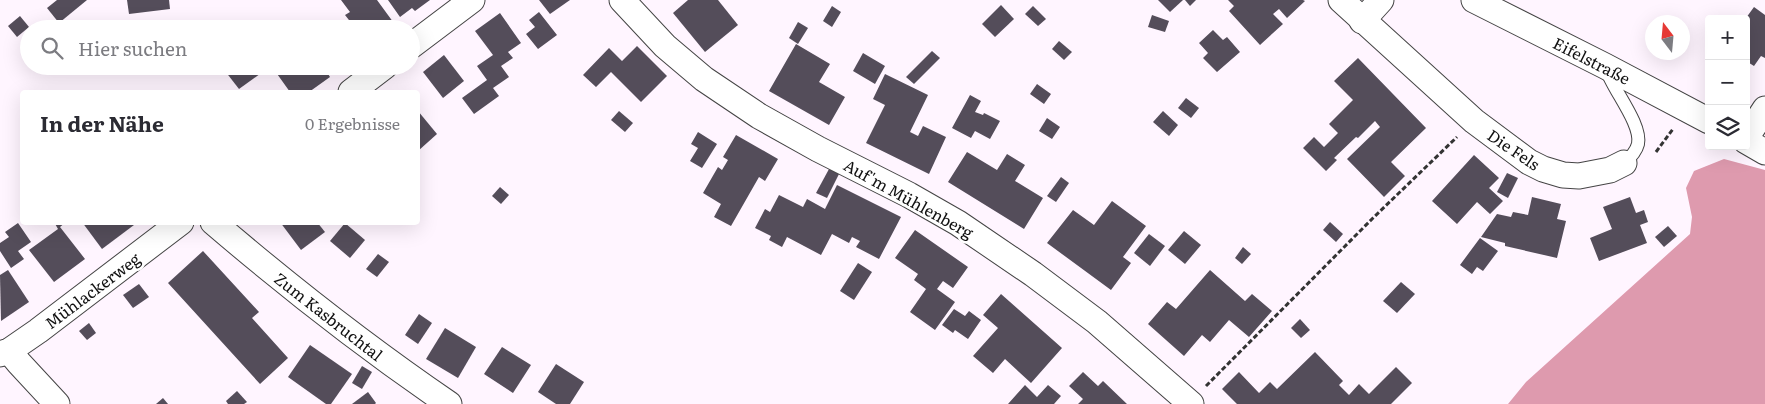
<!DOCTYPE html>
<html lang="de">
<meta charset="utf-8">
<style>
:root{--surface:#fff;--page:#f2f2f3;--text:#2b2b33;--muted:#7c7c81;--line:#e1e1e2}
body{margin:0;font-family:Literata,serif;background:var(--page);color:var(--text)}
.controls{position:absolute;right:15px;top:15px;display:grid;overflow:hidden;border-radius:5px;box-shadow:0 5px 20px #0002}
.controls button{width:45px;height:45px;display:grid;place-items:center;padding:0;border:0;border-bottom:1px solid var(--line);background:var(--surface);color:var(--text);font:25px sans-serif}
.compass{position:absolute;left:1645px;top:15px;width:45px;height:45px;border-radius:50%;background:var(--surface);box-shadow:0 5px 20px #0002;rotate:344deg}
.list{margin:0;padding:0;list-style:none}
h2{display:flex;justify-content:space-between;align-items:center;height:65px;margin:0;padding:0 20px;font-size:21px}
h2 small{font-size:16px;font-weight:400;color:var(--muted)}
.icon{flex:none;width:28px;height:28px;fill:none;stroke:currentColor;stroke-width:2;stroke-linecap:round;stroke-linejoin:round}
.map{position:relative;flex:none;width:1765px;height:404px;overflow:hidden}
.search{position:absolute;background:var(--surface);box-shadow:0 5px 20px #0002;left:20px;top:20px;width:400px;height:55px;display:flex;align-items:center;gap:12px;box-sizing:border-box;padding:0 18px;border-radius:28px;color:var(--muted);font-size:19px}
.panel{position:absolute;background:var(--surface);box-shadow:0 5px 20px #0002;left:20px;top:90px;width:400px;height:135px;border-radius:5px}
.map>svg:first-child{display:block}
</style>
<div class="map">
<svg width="1765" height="404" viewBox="0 0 1765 404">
<rect width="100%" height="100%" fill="#fff5ff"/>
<polygon fill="#de9aae" points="1724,159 1765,170 1765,404 1508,404 1526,382 1690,234 1692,217 1686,188 1694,171"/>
<g fill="#544d5a">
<polygon points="57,0 87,0 59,23 47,8"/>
<polygon points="127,0 169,0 170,9 129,14"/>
<polygon points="341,0 377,0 396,26 392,29 356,29 345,15 350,12"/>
<polygon points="388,0 430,0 415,11 412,8 400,17"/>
<polygon points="539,0 570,0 550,14"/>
<polygon points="688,0 718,0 738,25 705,52 673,13"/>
<polygon points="1158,0 1183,0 1170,12"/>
<polygon points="1185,0 1196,0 1190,6"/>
<polygon points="1228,0 1303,0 1305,1 1287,18 1279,9 1273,14 1283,24 1260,45 1229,11 1234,6"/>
<polygon points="1001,5 1014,19 995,37 982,24"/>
<polygon points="832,6 841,12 832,27 823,21"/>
<polygon points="1033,6 1046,19 1038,26 1025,14"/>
<polygon points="1754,7 1765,15 1765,58 1761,56 1754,66 1746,61 1746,18"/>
<polygon points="539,12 557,35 538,49 526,34 535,27 529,20"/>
<polygon points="500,13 521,43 508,52 513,58 501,66 509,77 493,88 499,96 474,114 462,98 487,80 477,66 493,55 475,31"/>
<polygon points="1152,15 1169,21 1165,32 1148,27"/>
<polygon points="20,16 29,27 17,37 8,26"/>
<polygon points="798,22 808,28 798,44 789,38"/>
<polygon points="1213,30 1223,40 1227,37 1240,52 1217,72 1203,58 1208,53 1199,43"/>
<polygon points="1059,41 1072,52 1064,60 1052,49"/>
<polygon points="796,44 830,64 819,82 845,97 829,125 769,91"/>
<polygon points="637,46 667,76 641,102 611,72 596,87 583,75 609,48 622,61"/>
<polygon points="932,51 940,58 914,84 906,77"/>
<polygon points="863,53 885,66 875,84 853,71"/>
<polygon points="444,55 464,81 443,98 423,72"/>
<polygon points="1358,58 1426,128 1391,162 1405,176 1384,197 1347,159 1380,127 1375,121 1358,138 1356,137 1334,158 1337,160 1326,171 1303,148 1314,137 1324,147 1338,133 1329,124 1353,100 1334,81"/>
<polygon points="232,66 271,66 239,89 225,71"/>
<polygon points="282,66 329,66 325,69 330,77 309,92 290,92 275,71"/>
<polygon points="885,74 928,95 910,132 918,136 923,126 946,137 929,174 866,143 885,105 873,99"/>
<polygon points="1037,84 1051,94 1044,104 1030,94"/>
<polygon points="970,95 981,101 975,112 983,115 984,113 1000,121 990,139 975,131 971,138 952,128"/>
<polygon points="1186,98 1199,108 1191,118 1178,108"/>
<polygon points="418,111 437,134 418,151"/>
<polygon points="619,111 633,123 625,132 611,120"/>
<polygon points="1163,111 1178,125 1169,136 1153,122"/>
<polygon points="1047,118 1060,127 1052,139 1039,131"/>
<polygon points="698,132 717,144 702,168 690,161 698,148 691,144"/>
<polygon points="736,135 778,159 765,181 759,177 731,226 714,217 721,204 703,193 718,167 722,170 728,160 723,157"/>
<polygon points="967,152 997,170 1007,154 1025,165 1015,181 1043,198 1024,229 948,182"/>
<polygon points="1474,155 1499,178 1489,188 1503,201 1490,214 1477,202 1457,224 1432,201"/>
<polygon points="829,169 839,174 827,198 816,193"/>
<polygon points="1507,173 1518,178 1508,198 1497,192"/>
<polygon points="1061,177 1069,183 1056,202 1047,196"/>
<polygon points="837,185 901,217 879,259 856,247 860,241 852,237 849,243 832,234 821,255 787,237 782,247 769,240 771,236 755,228 765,209 770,212 779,195 803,207 807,199 825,209"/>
<polygon points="500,187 509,195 501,204 492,196"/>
<polygon points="1532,197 1561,204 1557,219 1566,221 1557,258 1505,246 1505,243 1481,237 1497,214 1511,217 1513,212 1528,215"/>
<polygon points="1630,197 1636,213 1644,210 1648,222 1640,225 1647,243 1599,261 1590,238 1612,229 1603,207"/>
<polygon points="1112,201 1146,226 1123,257 1131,263 1111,290 1047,243 1073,210 1094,225"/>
<polygon points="54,222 66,222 60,227 85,259 54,282 29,250 58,229"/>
<polygon points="82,222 132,222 134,225 102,249"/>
<polygon points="280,222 317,222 325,232 301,250"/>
<polygon points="1330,222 1343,234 1336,242 1323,230"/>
<polygon points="18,223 31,242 18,251 24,259 11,268 0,251 0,243 9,237 5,232"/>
<polygon points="345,223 365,240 350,258 330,241"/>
<polygon points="1668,226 1677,236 1664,247 1655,237"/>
<polygon points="915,230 968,267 953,288 943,281 937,289 955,302 935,330 910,312 926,289 914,280 918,274 895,258"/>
<polygon points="1184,231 1201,245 1185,264 1168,250"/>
<polygon points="1149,234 1165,246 1150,266 1134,253"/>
<polygon points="1480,238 1498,251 1483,271 1477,267 1472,274 1460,265"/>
<polygon points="1243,247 1251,254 1242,264 1235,258"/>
<polygon points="203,251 259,312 252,318 288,358 260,384 168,283"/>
<polygon points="378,254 389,262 377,277 366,269"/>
<polygon points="858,263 872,272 854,300 840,291"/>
<polygon points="8,270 29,302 1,321 0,275"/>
<polygon points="1210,270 1245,301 1252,294 1272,311 1249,337 1229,320 1210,342 1202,335 1184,356 1148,324 1167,302 1176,309"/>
<polygon points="1401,282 1415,294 1397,313 1383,301"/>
<polygon points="139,284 149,297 133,308 123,295"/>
<polygon points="1001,294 1062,348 1031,383 1005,359 993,373 973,356 998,328 983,315"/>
<polygon points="954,309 965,316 969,311 981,320 968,339 955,330 953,333 942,325"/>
<polygon points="419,314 432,323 418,344 405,335"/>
<polygon points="1300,319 1310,330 1301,338 1291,328"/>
<polygon points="89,323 96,333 87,340 79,331"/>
<polygon points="445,328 476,347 458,378 426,359"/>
<polygon points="310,345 352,374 331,404 326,404 288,377"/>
<polygon points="502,347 531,365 513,393 484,374"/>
<polygon points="1315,352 1343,381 1339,385 1349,395 1359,384 1369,394 1396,367 1412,383 1391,404 1237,404 1222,389 1239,372 1259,393 1270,382 1277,389"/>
<polygon points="556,364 584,382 570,404 556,404 538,392"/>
<polygon points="362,366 372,372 362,389 352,383"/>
<polygon points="1083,372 1098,386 1103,381 1127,404 1078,404 1083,399 1069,386"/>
<polygon points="1025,385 1037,397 1048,385 1061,396 1054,404 1008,404"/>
<polygon points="237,391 247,402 244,404 228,404 226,401"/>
<polygon points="368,392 376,403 375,404 352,404"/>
<polygon points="163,398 168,404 156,404"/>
</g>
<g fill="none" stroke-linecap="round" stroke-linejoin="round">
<g stroke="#444" stroke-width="14">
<path id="service" d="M1606,69c7,21 36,55 32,75 -2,8 -8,14 -14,19"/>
</g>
<g stroke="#444" stroke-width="27">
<g id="minor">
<polyline points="622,0 665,46 704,79 759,116 818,149 909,195 958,223 1033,274 1097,322 1191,404"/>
<polyline points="1341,0 1474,121 1529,162 1543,169 1563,175 1579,176 1610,170 1624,163"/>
<polyline points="1474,0 1605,66 1709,121"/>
<polyline points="1362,21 1381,0"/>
<polyline points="411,46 472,0"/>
<polyline points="351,92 385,66"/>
<polyline points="1746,138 1765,109"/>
<polyline points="1746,141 1765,152"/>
<path d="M213,222c76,65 154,126 236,182"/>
<polyline points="9,351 19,363 57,404"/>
<polyline points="0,354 9,351 38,331 181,222"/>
</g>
</g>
<g stroke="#333" stroke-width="3" stroke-dasharray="5 2.5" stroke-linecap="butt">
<polyline points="1656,152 1673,129"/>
<polyline points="1206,386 1373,218 1457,137"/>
</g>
<use href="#service" stroke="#fff" stroke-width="12"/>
<use href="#minor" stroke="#fff" stroke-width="25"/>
</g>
<g text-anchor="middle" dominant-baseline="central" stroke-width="5" stroke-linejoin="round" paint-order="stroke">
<g font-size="16" fill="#111" stroke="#fff">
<text transform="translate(1592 60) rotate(27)">Eifelstraße</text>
<text transform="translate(1514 149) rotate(34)">Die Fels</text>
<text transform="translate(909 198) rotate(29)">Auf'm Mühlenberg</text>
<text transform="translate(92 290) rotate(-37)">Mühlackerweg</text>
<text transform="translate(329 316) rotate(38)">Zum Kasbruchtal</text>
</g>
</g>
</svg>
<div class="controls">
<button>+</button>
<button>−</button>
<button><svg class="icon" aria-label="layers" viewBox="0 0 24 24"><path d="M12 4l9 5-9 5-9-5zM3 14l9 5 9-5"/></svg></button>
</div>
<svg class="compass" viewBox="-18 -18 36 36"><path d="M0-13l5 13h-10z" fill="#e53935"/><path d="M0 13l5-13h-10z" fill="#7c7c81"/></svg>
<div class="search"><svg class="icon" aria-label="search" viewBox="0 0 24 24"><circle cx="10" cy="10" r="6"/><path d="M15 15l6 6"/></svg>Hier suchen</div>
<section class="panel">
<h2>In der Nähe<small>0 Ergebnisse</small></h2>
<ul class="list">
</ul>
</section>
</div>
